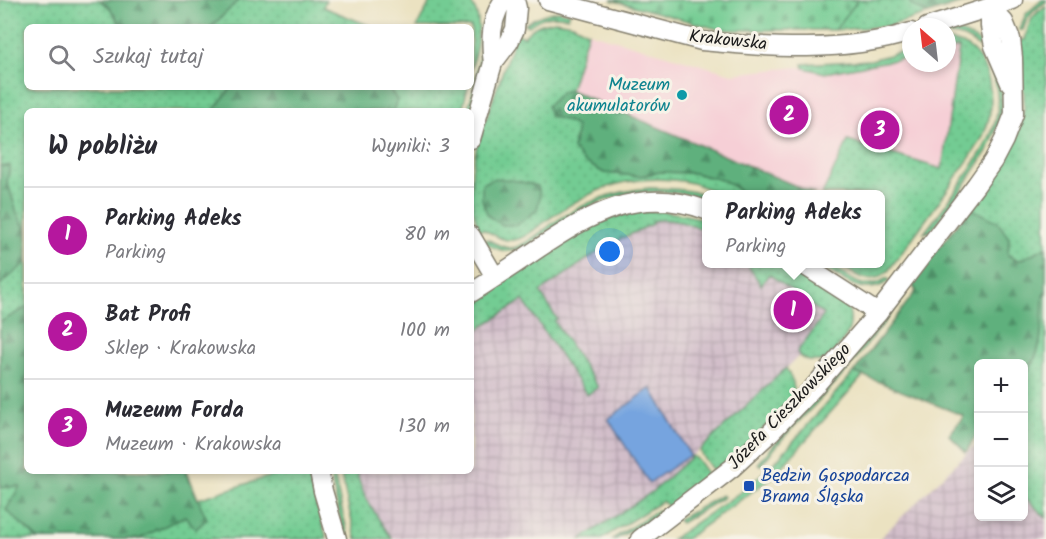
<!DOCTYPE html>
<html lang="pl">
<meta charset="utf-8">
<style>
:root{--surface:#fff;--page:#f2f2f3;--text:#2b2b33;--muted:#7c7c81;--line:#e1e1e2;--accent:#b5179e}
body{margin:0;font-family:Kalam,sans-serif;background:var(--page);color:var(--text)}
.controls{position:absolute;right:18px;bottom:18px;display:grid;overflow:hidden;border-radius:9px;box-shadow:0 3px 9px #0003}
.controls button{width:54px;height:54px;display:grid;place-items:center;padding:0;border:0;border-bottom:2px solid var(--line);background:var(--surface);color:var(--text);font:30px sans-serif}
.compass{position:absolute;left:902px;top:18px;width:54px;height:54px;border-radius:50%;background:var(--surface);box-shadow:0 3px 9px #0003;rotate:332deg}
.you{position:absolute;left:610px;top:252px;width:21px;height:21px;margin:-15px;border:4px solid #fff;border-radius:50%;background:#1a73e8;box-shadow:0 0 0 9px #1a73e833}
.badge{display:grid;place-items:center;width:39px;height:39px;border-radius:50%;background:var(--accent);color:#fff;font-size:20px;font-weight:700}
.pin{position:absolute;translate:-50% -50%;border:3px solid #fff;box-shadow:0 2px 6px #0006}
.popup{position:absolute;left:702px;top:190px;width:183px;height:78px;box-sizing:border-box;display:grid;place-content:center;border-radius:9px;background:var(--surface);filter:drop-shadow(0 2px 4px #0005);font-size:20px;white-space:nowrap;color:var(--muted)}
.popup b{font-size:22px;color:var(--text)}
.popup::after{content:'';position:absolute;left:50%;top:100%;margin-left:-12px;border:12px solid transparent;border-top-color:var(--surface)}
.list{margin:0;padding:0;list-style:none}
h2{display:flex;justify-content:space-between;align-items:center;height:78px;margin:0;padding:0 24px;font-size:26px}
h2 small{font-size:20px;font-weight:400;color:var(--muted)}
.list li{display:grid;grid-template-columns:39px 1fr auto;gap:18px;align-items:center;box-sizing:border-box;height:96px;padding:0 24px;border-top:2px solid var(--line)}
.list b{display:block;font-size:22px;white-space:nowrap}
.list p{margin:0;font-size:20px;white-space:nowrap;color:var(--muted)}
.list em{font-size:20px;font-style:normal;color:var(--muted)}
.icon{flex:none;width:33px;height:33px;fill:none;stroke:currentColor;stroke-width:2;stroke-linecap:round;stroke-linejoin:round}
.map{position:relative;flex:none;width:1046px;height:539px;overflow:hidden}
.search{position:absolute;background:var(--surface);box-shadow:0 3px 9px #0003;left:24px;top:24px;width:450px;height:66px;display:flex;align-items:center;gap:15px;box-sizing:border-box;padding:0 21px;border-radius:9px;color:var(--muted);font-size:22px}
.panel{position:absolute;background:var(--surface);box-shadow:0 3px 9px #0003;left:24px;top:108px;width:450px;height:366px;border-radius:9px}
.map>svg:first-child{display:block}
</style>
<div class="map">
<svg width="1046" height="539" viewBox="0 0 1046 539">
<defs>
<pattern id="industrial-grid" width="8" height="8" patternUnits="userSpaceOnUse" patternTransform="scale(1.5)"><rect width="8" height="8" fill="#d1bdc9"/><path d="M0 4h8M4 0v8" fill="none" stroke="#b3a2ac"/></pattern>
<pattern id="green-dots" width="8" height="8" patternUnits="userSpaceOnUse" patternTransform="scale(1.5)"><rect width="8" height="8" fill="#73cc93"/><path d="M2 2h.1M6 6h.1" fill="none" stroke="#63af7e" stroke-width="1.8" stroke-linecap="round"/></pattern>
<pattern id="forest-firs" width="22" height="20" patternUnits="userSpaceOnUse" patternTransform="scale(1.5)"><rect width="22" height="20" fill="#5eb07d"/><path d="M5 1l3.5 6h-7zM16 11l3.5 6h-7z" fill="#4d8e66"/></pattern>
<pattern id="cemetery-stones" width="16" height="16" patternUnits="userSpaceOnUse" patternTransform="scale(1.5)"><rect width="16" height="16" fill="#73cc93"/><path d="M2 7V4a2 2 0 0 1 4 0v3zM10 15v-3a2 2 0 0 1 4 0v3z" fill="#63af7e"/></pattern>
</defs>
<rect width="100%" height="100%" fill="#f7f3e8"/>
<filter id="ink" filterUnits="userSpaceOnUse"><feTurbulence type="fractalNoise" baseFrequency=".0167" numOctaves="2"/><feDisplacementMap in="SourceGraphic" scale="12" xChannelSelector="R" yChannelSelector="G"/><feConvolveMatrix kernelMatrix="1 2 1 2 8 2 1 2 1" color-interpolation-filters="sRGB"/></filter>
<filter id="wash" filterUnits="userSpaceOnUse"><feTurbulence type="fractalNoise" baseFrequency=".008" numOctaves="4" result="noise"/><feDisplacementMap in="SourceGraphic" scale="24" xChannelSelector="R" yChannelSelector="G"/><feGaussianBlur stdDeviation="1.35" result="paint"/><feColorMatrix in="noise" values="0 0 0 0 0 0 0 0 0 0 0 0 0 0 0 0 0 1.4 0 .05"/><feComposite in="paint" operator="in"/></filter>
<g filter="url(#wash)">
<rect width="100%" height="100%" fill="#ebe2c1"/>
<polygon fill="#f6cfd6" points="588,32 732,74 798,67 825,73 911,57 911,63 947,63 947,50 959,48 942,170 848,141 822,194 815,194 570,90"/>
<g fill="url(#industrial-grid)">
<polygon points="661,219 685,222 706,231 706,264 762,264 832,320 799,356 757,397 652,492 581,539 392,539 365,499 358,481 357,471 471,471 471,329 632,224"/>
<polygon points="973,447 978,452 978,516 1024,516 1024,496 1046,518 1046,539 879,539"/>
</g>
<g fill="url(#green-dots)" stroke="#487458" stroke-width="1.5">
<polygon points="0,0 100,0 110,8 122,27 27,27 27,87 468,87 462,111 27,111 27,232 17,213 7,181 10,167 0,166"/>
<polygon points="239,0 326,0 323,7 373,27 211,27"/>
<path d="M431,0h38c18,20 6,49 2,73v-46h-54z"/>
<polygon points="858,0 909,0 912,5 928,14 889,26 835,30"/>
<path d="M1042,0h4v2c-12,7 -20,15 -23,28h-4l7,-16z"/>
<path d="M1046,7v214l-1,4 1,22 -28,14 -10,-6 1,-17 -39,-30 38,-52 9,-17 7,-30v-15l-8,-54h9c3,-15 6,-26 21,-33z"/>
<path d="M558,11l12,2 -2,4c-18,-2 -24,-2 -39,9l-4,-2c11,-8 21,-11 33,-13z"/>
<path d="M555,21l18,3 15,8 -18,58 -9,2 -11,24 17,5 10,6 -4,22 10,12 21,12 36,3 20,-4 34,1 31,8 20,13c-6,0 -12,1 -18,0 -12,-1 -24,-8 -35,-11 -27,-6 -61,-5 -87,5 -17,6 -34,16 -49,26 -12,7 -29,25 -43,26 -10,2 -22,-7 -30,-11l-4,1 -6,-20 -2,-15 1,-26 5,-24 39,-112 8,4c9,-11 17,-14 31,-16z"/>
<path d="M484,22h4c-1,30 -9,60 -17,89h-4c9,-29 14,-59 17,-89z"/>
<path d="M947,31c14,-1 23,5 35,13l-3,3c-10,-7 -19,-13 -32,-12z"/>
<path d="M947,41c17,0 28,9 36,24 11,21 10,49 0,71 -6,13 -16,26 -25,38 -22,33 -46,65 -70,97 -19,17 -33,3 -50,-7h42v-10l3,-3 -3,-10v-47h-58l26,-53 94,28 17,-121 -12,2z"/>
<polygon points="911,49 911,57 825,73 804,68 803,64 871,60"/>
<path d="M988,52l9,19 4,19 1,16 -3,17 -10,25 -34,52 -24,31 -7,2c15,-19 30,-39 43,-59 31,-45 41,-67 19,-120z"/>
<path d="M650,188c19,0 38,1 56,7v5c-36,-14 -83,-10 -117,7 -22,10 -43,26 -63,39 -17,8 -27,6 -43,-5l4,-2c7,4 17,10 26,9 13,-3 31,-19 43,-27 31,-20 57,-30 94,-33z"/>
<path d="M648,211c21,0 38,3 58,9v11c-18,-7 -34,-14 -54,-10v3l-44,21 -68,47 17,27 -3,2 44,66 -11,8 -64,-95 -52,34v-31l63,-42 59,-35 21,-9 16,-4z"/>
<polygon points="27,260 27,471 187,471 198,499 287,471 308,471 312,490 327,539 0,539 0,285"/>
<path d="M747,264h40l57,36c16,26 -1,42 -18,61h-17l-10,-5 1,-1 -3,-3 27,-37 -55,-41 -8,11z"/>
<path d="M818,264c27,-1 36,35 69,14l3,3c-29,18 -46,-2 -72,-17z"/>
<path d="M1046,290v228l-22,-22v-120c20,-23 18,-51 19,-80z"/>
<polygon points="903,294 905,296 844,374 784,437 760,466 758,464 783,434 840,372"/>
<polygon points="786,368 793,382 794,393 793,399 765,427 714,472 702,456 700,450"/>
<polygon points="854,372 863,376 774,476 686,539 672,539 745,489 776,461"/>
<polygon points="692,456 697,459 709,476 669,507 662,501 602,539 581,539 652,492"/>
<polygon points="329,471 333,471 349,539 345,539"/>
<path d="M340,471h17c4,26 21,46 35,68h-36z"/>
<polygon points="722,495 724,497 681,523 678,520"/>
<polygon points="658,510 661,513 657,516 616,539 612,539"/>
</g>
<g fill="url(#forest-firs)" stroke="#3d664c" stroke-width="1.5">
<polygon points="100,0 239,0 211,27 122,27 110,8"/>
<polygon points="909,0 975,0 955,5 928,14 911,5"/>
<polygon points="232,87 388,87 397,100 393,111 213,111"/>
<polygon points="570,90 815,194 745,194 725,181 694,173 660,172 640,176 604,173 583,161 573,149 577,127 567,121 550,116 547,106 561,92"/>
<polygon points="0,166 10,166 7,181 17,213 27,232 27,262 0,285"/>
<polygon points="495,178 518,181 538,186 540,197 537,210 517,225 503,225 488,216 482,200 482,184"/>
<path d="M970,208l27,13 12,17 -1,17 10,6 28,-14v43l-3,6c-1,29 1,57 -19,80v-12h-46v69l-12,19 -17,-17 15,-19 -110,-44 62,-81 -5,-8z"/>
<polygon points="27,307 27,471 185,471 207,519 196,529 185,516 139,539 38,539 6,510 20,486 0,488 0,322"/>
</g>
<polygon fill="url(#cemetery-stones)" stroke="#487458" stroke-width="1.5" points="611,0 858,0 835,30 721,30"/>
<polygon fill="#76a4df" stroke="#49607e" stroke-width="1.5" points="651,388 690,455 649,483 608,419"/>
</g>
<g filter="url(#ink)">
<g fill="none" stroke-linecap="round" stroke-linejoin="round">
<g stroke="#847f6e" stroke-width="21">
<g id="street">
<path d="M548,0l154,41c69,7 142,12 209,-9"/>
<polyline points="990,7 990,26 994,46 1010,83"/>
<polyline points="927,27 1013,0"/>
<path d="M493,63c-3,-21 -2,-46 11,-63"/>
<polyline points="471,139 493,63 509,42 515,29 517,8 515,0"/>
<polyline points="471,236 495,277"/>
<polyline points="802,264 878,313"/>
<path d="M471,293c22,-14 43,-28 65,-43 54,-36 103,-65 170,-40"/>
<polyline points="319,471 323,491 337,539"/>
<polyline points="640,539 732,468 771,432 813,388 878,313 976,185 993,161 1004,140 1014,114 1013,58 1011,39 1004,22 990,7"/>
</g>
</g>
<use href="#street" stroke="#fff" stroke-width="18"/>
</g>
</g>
<circle fill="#0f9aa8" stroke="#f7f3e8" stroke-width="2" cx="682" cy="95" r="6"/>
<rect fill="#1a4fb4" stroke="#f7f3e8" stroke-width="2" x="743" y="480" width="12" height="12" rx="3"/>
<g text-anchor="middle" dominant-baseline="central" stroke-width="6" stroke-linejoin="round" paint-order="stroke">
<g font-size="18" fill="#1c1c1c" stroke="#f7f3e8">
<text transform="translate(728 41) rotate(6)">Krakowska</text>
<text transform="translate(790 407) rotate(-46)">Józefa Cieszkowskiego</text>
</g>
<g font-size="18" fill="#0d838f" stroke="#f7f3e8" text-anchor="end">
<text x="670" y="85">Muzeum<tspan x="670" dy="21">akumulatorów</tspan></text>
</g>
<g font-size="18" fill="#164399" stroke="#f7f3e8" text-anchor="start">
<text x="761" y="476">Będzin Gospodarcza<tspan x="761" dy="21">Brama Śląska</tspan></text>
</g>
</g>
</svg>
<div class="controls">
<button>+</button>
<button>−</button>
<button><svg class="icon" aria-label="layers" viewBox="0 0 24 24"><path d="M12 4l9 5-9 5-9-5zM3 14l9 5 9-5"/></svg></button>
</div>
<svg class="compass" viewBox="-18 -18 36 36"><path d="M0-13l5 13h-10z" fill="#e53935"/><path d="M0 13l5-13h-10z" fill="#7c7c81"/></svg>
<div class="you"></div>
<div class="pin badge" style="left:793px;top:310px">1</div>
<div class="popup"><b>Parking Adeks</b>Parking</div>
<div class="pin badge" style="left:789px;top:115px">2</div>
<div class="pin badge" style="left:880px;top:130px">3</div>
<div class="search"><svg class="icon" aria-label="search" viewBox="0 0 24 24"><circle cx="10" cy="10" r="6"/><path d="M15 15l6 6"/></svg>Szukaj tutaj</div>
<section class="panel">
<h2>W pobliżu<small>Wyniki: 3</small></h2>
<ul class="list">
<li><span class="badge">1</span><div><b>Parking Adeks</b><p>Parking</p></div><em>80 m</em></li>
<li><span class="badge">2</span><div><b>Bat Profi</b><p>Sklep · Krakowska</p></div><em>100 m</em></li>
<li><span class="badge">3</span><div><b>Muzeum Forda</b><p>Muzeum · Krakowska</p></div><em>130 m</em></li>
</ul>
</section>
</div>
